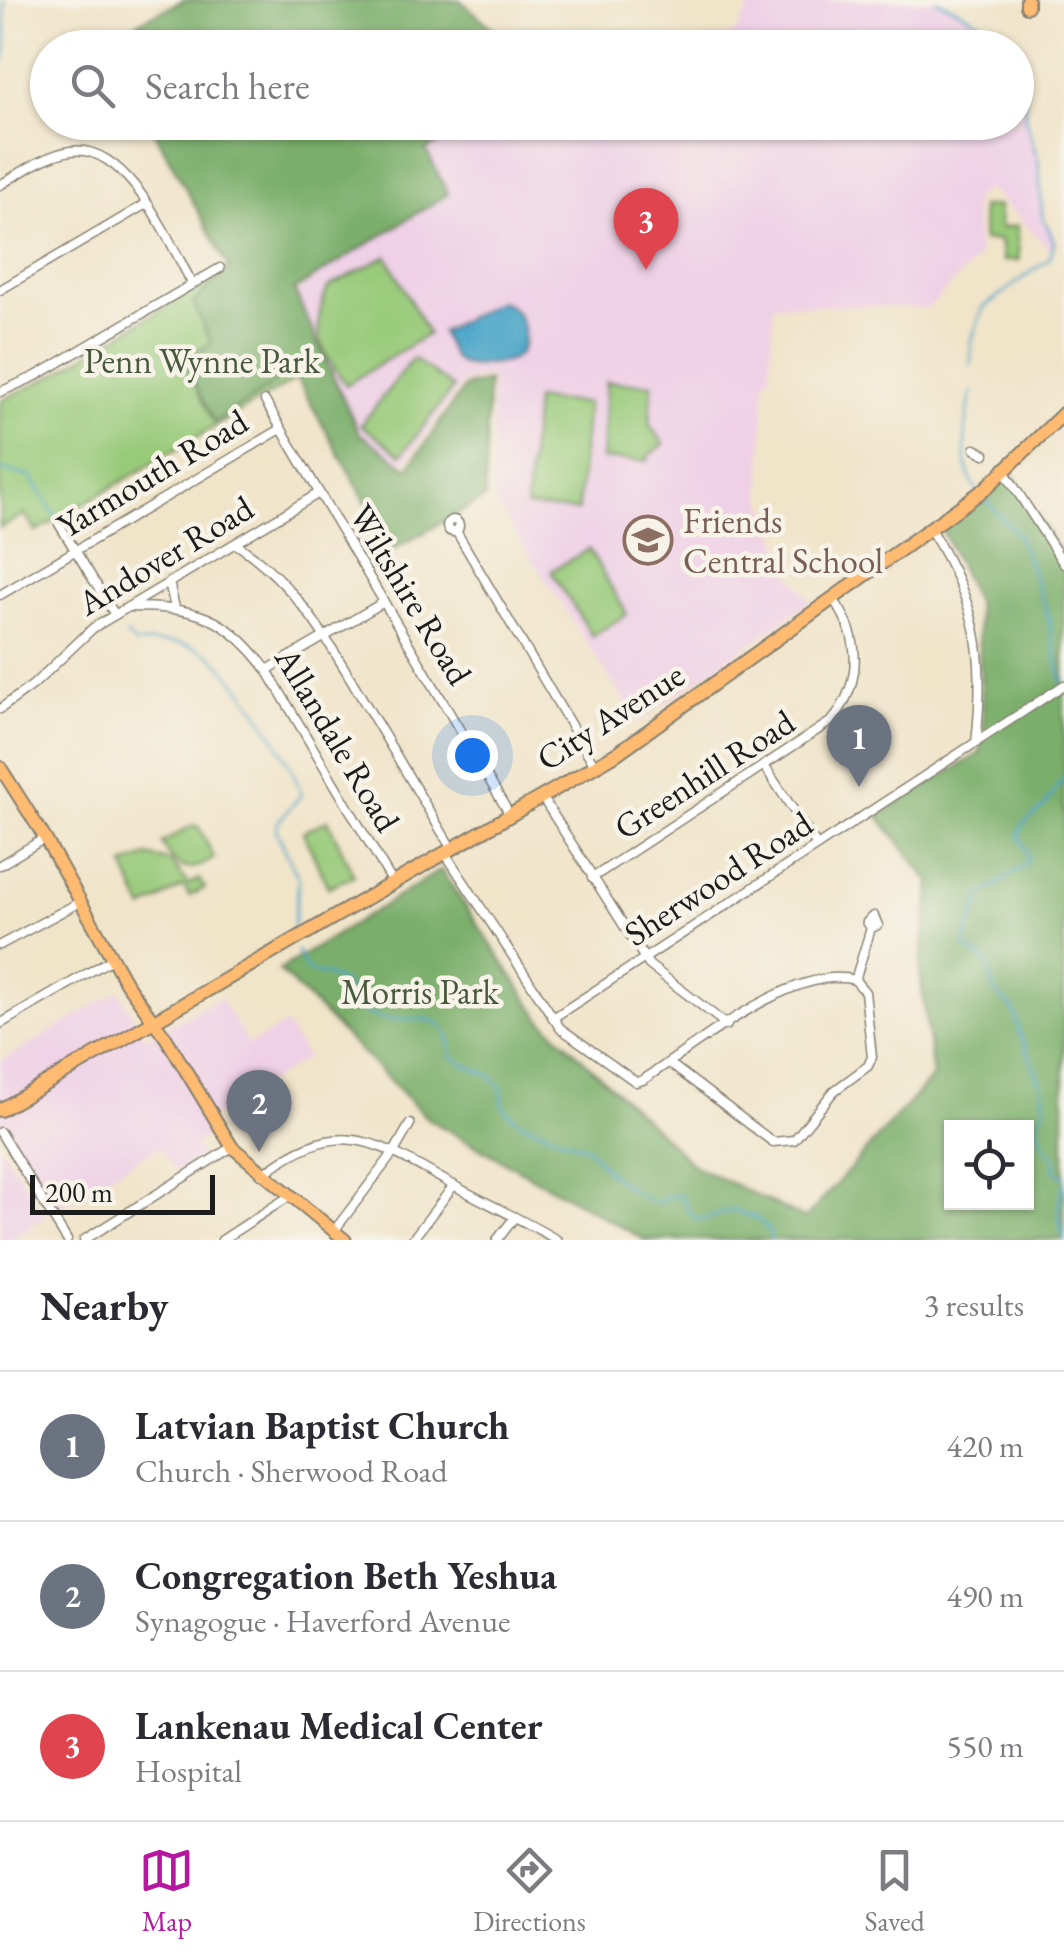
<!DOCTYPE html>
<meta charset="utf-8">
<style>
:root{--surface:#fff;--page:#f2f2f3;--text:#2b2b33;--muted:#7c7c81;--line:#e1e1e2;--accent:#b5179e}
body{margin:0;font-family:"EB Garamond",serif;background:var(--page);color:var(--text)}
.controls{position:absolute;right:30px;bottom:30px;display:grid;overflow:hidden;border-radius:0px;box-shadow:0 2px 8px #0004}
.controls button{width:90px;height:90px;display:grid;place-items:center;padding:0;border:0;border-bottom:2px solid var(--line);background:var(--surface);color:var(--text);font:50px sans-serif}
.scale{position:absolute;left:30px;bottom:25px;width:185px;box-sizing:border-box;padding-left:10px;border:5px solid #1c1c1c;border-top:0;font-size:28px;line-height:35px;white-space:nowrap;color:#1c1c1c;-webkit-text-stroke:8px #f7f3e8;paint-order:stroke}
.you{position:absolute;left:472px;top:755px;width:35px;height:35px;margin:-25px;border:8px solid #fff;border-radius:50%;background:#1a73e8;box-shadow:0 0 0 15px #1a73e833}
.badge{display:grid;place-items:center;width:65px;height:65px;border-radius:50%;background:var(--accent);color:#fff;font-size:32px;font-weight:700}
.pin{position:absolute;translate:-50% -82px;filter:drop-shadow(0 2px 5px #0008)}
.pin::after{content:'';position:absolute;top:52px;width:35px;height:30px;background:inherit;clip-path:polygon(0 0,100% 0,50% 100%)}
.list{margin:0;padding:0;list-style:none}
h2{display:flex;justify-content:space-between;align-items:center;height:130px;margin:0;padding:0 40px;font-size:42px}
h2 small{font-size:32px;font-weight:400;color:var(--muted)}
.list li{display:grid;grid-template-columns:65px 1fr auto;gap:30px;align-items:center;box-sizing:border-box;height:150px;padding:0 40px;border-top:2px solid var(--line)}
.list b{display:block;font-size:38px;white-space:nowrap}
.list p{margin:0;font-size:32px;white-space:nowrap;color:var(--muted)}
.list em{font-size:32px;font-style:normal;color:var(--muted)}
.icon{flex:none;width:55px;height:55px;fill:none;stroke:currentColor;stroke-width:2;stroke-linecap:round;stroke-linejoin:round}
.map{position:relative;flex:none;width:1064px;height:1240px;overflow:hidden}
.search{position:absolute;background:var(--surface);box-shadow:0 2px 8px #0004;left:30px;right:30px;top:30px;height:110px;display:flex;align-items:center;gap:25px;box-sizing:border-box;padding:0 35px;border-radius:55px;color:var(--muted);font-size:38px}
.sheet{height:580px;background:var(--surface)}
nav{display:flex;justify-content:space-around;align-items:center;box-sizing:border-box;height:140px;border-top:2px solid var(--line);background:var(--surface);font-size:28px;color:var(--muted)}
nav a{display:grid;justify-items:center;gap:5px}
nav .on{color:var(--accent)}
.map>svg:first-child{display:block}
</style>
<div class="map">
<svg width="1064" height="1240" viewBox="0 0 1064 1240">
<rect width="100%" height="100%" fill="#f7f3e8"/>
<filter id="ink" filterUnits="userSpaceOnUse"><feTurbulence type="fractalNoise" baseFrequency=".01" numOctaves="2"/><feDisplacementMap in="SourceGraphic" scale="20" xChannelSelector="R" yChannelSelector="G"/><feConvolveMatrix kernelMatrix="1 2 1 2 8 2 1 2 1" color-interpolation-filters="sRGB"/></filter>
<filter id="wash" filterUnits="userSpaceOnUse"><feTurbulence type="fractalNoise" baseFrequency=".0048" numOctaves="4" result="noise"/><feDisplacementMap in="SourceGraphic" scale="40" xChannelSelector="R" yChannelSelector="G"/><feGaussianBlur stdDeviation="2.25" result="paint"/><feColorMatrix in="noise" values="0 0 0 0 0 0 0 0 0 0 0 0 0 0 0 0 0 1.4 0 .05"/><feComposite in="paint" operator="in"/></filter>
<g filter="url(#wash)">
<rect width="100%" height="100%" fill="#f0e4c9"/>
<g fill="#efd0e6">
<polygon points="754,0 936,0 971,17 998,36 1004,47 668,47 735,34"/>
<polygon points="1017,74 1025,96 1025,117 1039,163 1042,214 1053,233 1054,242 1051,250 989,188 973,198 978,257 928,308 773,304 770,377 765,378 761,493 791,575 811,601 638,722 493,499 491,376 463,382 406,461 365,467 281,303 438,190 418,144 454,123 1016,122"/>
<polygon points="119,991 145,1038 220,998 249,1045 285,1025 307,1058 207,1120 213,1132 194,1144 201,1156 176,1172 159,1146 55,1209 0,1119 0,1062"/>
<polygon points="0,1145 46,1217 8,1240 0,1240"/>
</g>
<g fill="#99ca7a" stroke="#5a734b" stroke-width="2.5">
<polygon points="998,206 1000,228 1017,226 1019,260 1003,261 1000,240 983,241 981,207"/>
<path d="M387,256l41,78 -82,51c-26,-38 -37,-52 -18,-98z"/>
<polygon points="234,265 299,377 36,532 25,514 0,528 0,401 54,375"/>
<polygon points="413,358 453,388 401,455 361,425"/>
<polygon points="606,382 652,384 650,425 664,444 648,456 648,461 602,459"/>
<polygon points="535,399 587,403 578,511 526,507"/>
<polygon points="589,549 627,614 592,636 551,571"/>
<polygon points="328,820 354,876 328,887 303,832"/>
<path d="M194,825l5,2 15,31c-25,18 -39,11 -52,-15z"/>
<polygon points="147,856 170,861 189,884 200,879 205,888 189,896 184,886 143,909 124,865"/>
</g>
<g fill="#7aae6a" stroke="#4b6543" stroke-width="2.5" fill-rule="evenodd">
<polygon points="184,0 460,0 514,47 110,47 142,20"/>
<polygon points="150,123 476,123 426,150 448,194 294,290 359,433 408,468 465,386 488,381 485,498 393,550 293,372 214,423 182,358 211,344 193,303 229,268"/>
<path d="M1009,469l55,91v680h-419l-217,-121 -149,-149 162,-100 100,149 152,146 112,54 128,-143 -13,-104 11,-89 -53,-68 102,-62 4,-26 -8,-125 -34,-72zM952,1128h74v74h-74z"/>
</g>
<path fill="#4ba6c9" stroke="#346172" stroke-width="2.5" d="M499,301c22,4 34,40 17,56 -8,7 -20,6 -30,7 -9,2 -23,3 -30,-4 -7,-6 -11,-20 -15,-28z"/>
<g fill="none" stroke-linecap="round" stroke-linejoin="round">
<g stroke="#4ba6c9" stroke-width="2.5">
<path d="M936,0c24,10 55,23 68,48"/>
<path d="M0,68c12,-17 4,-46 4,-68"/>
<polyline points="971,365 971,342 983,308 1050,258 1054,242 1042,214 1039,163 1025,117 1025,96 1016,74"/>
<path d="M972,391c-6,27 -14,77 5,99"/>
<polyline points="0,469 31,477 58,520"/>
<polyline points="982,496 1018,535 1047,612 1062,682"/>
<path d="M126,634l9,10c24,-2 48,-4 70,8 28,16 90,110 96,143l-23,27 -2,8 23,50 -6,48"/>
<polyline points="1064,777 1045,806 1023,824 1019,835 1027,852 1027,863 981,896 964,945 987,963 995,992 1014,1010 1020,1034 1042,1086 1045,1108 1038,1122 1043,1144 1057,1160 1054,1168 1064,1178"/>
<path d="M297,951l10,20c30,5 45,11 56,40 7,3 15,7 23,8 30,2 67,-10 64,36l19,12 21,8 11,13 3,20 14,13 70,27 21,25 18,14 23,14 11,1 6,-5 15,-2c13,38 22,22 51,15l23,8 13,12 2,10"/>
<path d="M1064,1240c-5,-19 -8,-37 0,-56"/>
</g>
</g>
</g>
<g filter="url(#ink)">
<g fill="none" stroke-linecap="round" stroke-linejoin="round">
<g stroke="#868072" stroke-width="11">
<g id="minor">
<path d="M0,185c22,-13 45,-30 71,-34 57,-8 98,91 121,132"/>
<polyline points="0,290 146,204"/>
<polyline points="0,392 36,376 220,268"/>
<polyline points="265,401 510,815"/>
<polyline points="975,449 985,454"/>
<polyline points="1004,471 1064,564"/>
<circle cx="453" cy="526" r="6"/>
<polyline points="59,524 115,615"/>
<path d="M930,529c48,76 56,125 46,214"/>
<polyline points="456,531 595,766"/>
<path d="M236,544c63,41 96,103 133,166 28,46 55,93 83,139"/>
<polyline points="169,582 175,608"/>
<polyline points="0,595 281,429"/>
<path d="M128,607c67,0 98,8 139,63l126,213"/>
<polyline points="267,670 384,602"/>
<polyline points="0,709 33,685 93,628 319,493"/>
<polyline points="765,767 817,846"/>
<polyline points="542,797 649,965 727,1025"/>
<path d="M445,853l115,175 76,54 7,-2c51,-33 152,-117 212,-100"/>
<polyline points="0,865 45,838"/>
<path d="M592,878l241,-158c29,-39 29,-82 0,-121"/>
<polyline points="0,945 80,902"/>
<polyline points="855,980 871,928 878,925 874,916 867,922 871,928"/>
<polyline points="553,1018 1064,685"/>
<polyline points="0,1024 112,959"/>
<polyline points="669,1063 773,1142 794,1140 834,1091 868,1066 872,1057 865,992 855,980"/>
<polyline points="0,1132 67,1240"/>
<path d="M262,1175c79,-62 114,-33 191,10 35,19 70,35 104,55"/>
<polyline points="334,1231 394,1152 410,1124"/>
<polyline points="84,1240 232,1147"/>
<polyline points="222,1240 288,1197"/>
<polyline points="412,1240 454,1185"/>
<polyline points="497,1240 515,1217"/>
</g>
</g>
<g stroke="#868072" stroke-width="15">
<polyline id="primary" points="0,767 45,838 126,983 166,1038 232,1147 345,1240"/>
</g>
<g stroke="#868072" stroke-width="16">
<g id="trunk">
<polyline points="1027,0 1027,6"/>
<polyline points="0,1110 616,754 985,489 1064,413"/>
</g>
</g>
<use href="#minor" stroke="#fff" stroke-width="8"/>
<use href="#primary" stroke="#ffbb71" stroke-width="11"/>
<use href="#trunk" stroke="#ffbb71" stroke-width="12"/>
</g>
</g>
<defs>
<g id="school-ring" transform="scale(2.5)"><circle r="9.5" fill="#f7f3e8" stroke="#8d6e63" stroke-width="1.5"/><path d="M0-5L7-2L0 1L-7-2ZM-4 1L0 2.5L4 1V4Q0 6-4 4Z" fill="#8d6e63"/></g>
</defs>
<g fill-rule="evenodd">
<use href="#school-ring" x="648" y="540"/>
</g>
<g text-anchor="middle" dominant-baseline="central" stroke-width="9" stroke-linejoin="round" paint-order="stroke">
<g font-size="35" fill="#48593d" stroke="#f7f3e8">
<text x="202" y="360">Penn Wynne Park</text>
<text x="420" y="991">Morris Park</text>
</g>
<g font-size="35" fill="#1c1c1c" stroke="#f7f3e8">
<text transform="translate(152 473) rotate(-31)">Yarmouth Road</text>
<text transform="translate(165 555) rotate(-31)">Andover Road</text>
<text transform="translate(411 594) rotate(59)">Wiltshire Road</text>
<text transform="translate(610 716) rotate(-33)">City Avenue</text>
<text transform="translate(338 739) rotate(59)">Allandale Road</text>
<text transform="translate(704 774) rotate(-33)">Greenhill Road</text>
<text transform="translate(718 878) rotate(-33)">Sherwood Road</text>
</g>
<g font-size="35" fill="#785e54" stroke="#f7f3e8" text-anchor="start">
<text x="683" y="520">Friends<tspan x="683" dy="40">Central School</tspan></text>
</g>
</g>
</svg>
<div class="controls">
<button><svg class="icon" aria-label="locate" viewBox="0 0 24 24"><circle cx="12" cy="12" r="6"/><path d="M12 2v4M12 18v4M2 12h4M18 12h4"/></svg></button>
</div>
<div class="scale">200 m</div>
<div class="you"></div>
<div class="pin badge" style="left:859px;top:787px;background:#6b7280">1</div>
<div class="pin badge" style="left:259px;top:1152px;background:#6b7280">2</div>
<div class="pin badge" style="left:646px;top:270px;background:#e0444e">3</div>
<div class="search"><svg class="icon" aria-label="search" viewBox="0 0 24 24"><circle cx="10" cy="10" r="6"/><path d="M15 15l6 6"/></svg>Search here</div>
</div>
<section class="sheet">
<h2>Nearby<small>3 results</small></h2>
<ul class="list">
<li><span class="badge" style="background:#6b7280">1</span><div><b>Latvian Baptist Church</b><p>Church · Sherwood Road</p></div><em>420 m</em></li>
<li><span class="badge" style="background:#6b7280">2</span><div><b>Congregation Beth Yeshua</b><p>Synagogue · Haverford Avenue</p></div><em>490 m</em></li>
<li><span class="badge" style="background:#e0444e">3</span><div><b>Lankenau Medical Center</b><p>Hospital</p></div><em>550 m</em></li>
</ul>
</section>
<nav>
<a class="on"><svg class="icon" aria-label="map" viewBox="0 0 24 24"><path d="M3 6l6-2 6 2 6-2v14l-6 2-6-2-6 2zM9 4v14M15 6v14"/></svg>Map</a>
<a><svg class="icon" aria-label="directions" viewBox="0 0 24 24"><path d="M12 3l9 9-9 9-9-9zM9 14v-3h6M13 9l2 2-2 2"/></svg>Directions</a>
<a><svg class="icon" aria-label="saved" viewBox="0 0 24 24"><path d="M7 4h10v16l-5-4-5 4z"/></svg>Saved</a>
</nav>
